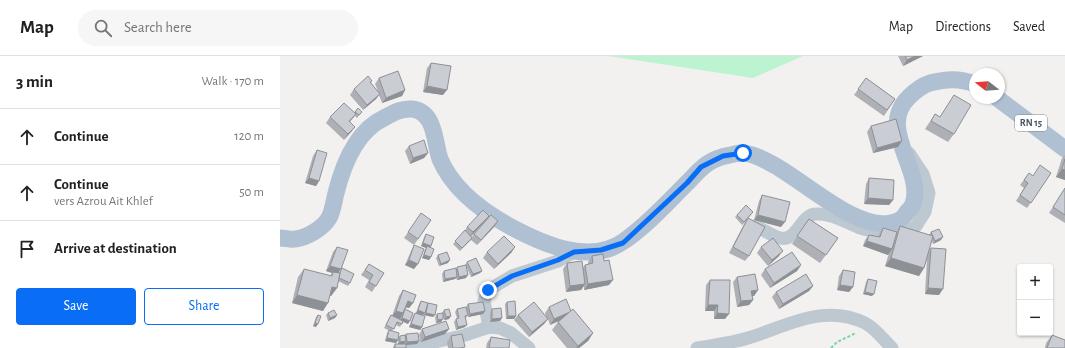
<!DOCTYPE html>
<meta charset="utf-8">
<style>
:root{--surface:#fff;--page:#f6f6f6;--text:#222;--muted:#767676;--line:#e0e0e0;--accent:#096ef5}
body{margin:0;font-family:"Alegreya Sans",sans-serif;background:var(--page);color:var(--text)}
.controls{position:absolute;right:12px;bottom:12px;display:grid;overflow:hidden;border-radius:4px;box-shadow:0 1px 3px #0004}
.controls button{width:36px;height:36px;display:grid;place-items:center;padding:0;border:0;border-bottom:1px solid var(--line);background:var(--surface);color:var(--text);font:20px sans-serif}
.compass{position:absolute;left:689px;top:12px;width:36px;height:36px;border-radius:50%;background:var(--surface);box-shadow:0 1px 3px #0004;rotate:287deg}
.stop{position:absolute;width:12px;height:12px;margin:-9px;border:3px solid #096ef5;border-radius:50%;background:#fff}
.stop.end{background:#096ef5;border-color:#fff;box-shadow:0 1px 4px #0008}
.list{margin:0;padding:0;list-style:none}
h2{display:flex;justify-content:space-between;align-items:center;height:52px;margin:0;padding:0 16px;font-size:17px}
h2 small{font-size:13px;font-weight:400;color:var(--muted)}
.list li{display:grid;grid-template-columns:26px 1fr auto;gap:12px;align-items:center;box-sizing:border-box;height:56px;padding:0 16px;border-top:1px solid var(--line)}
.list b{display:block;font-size:15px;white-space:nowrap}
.list p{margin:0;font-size:13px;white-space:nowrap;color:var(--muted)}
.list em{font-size:13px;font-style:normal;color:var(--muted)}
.actions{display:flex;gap:8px;padding:12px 16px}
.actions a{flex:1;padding:9px 0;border:1px solid var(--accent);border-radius:4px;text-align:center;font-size:14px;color:var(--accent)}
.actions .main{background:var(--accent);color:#fff}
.icon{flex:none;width:22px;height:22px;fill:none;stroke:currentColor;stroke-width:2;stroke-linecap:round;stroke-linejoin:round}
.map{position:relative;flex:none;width:785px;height:292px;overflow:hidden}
header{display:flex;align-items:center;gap:24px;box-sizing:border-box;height:56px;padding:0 20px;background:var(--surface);border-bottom:1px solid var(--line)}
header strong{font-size:19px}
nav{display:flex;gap:22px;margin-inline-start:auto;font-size:14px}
.search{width:280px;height:36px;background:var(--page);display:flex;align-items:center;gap:10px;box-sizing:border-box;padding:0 14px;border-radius:22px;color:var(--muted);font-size:15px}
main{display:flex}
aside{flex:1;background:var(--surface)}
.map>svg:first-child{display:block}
</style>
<header>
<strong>Map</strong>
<div class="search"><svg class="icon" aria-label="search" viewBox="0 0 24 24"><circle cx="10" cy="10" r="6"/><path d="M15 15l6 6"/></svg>Search here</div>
<nav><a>Map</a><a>Directions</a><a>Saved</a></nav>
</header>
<main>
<aside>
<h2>3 min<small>Walk · 170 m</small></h2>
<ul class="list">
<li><svg class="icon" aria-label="ahead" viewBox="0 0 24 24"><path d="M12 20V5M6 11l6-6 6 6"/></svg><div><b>Continue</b></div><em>120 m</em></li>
<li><svg class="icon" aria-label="ahead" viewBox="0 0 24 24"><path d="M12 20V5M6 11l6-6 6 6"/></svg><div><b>Continue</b><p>vers Azrou Ait Khlef</p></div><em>50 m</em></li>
<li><svg class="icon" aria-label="arrive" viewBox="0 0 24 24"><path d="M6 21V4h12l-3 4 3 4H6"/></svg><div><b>Arrive at destination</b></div></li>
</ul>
<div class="actions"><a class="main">Save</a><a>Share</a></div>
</aside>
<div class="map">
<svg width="785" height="292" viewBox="0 0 785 292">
<rect width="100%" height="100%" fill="#f3f0f0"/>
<polygon fill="#bcf4d2" points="328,0 523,0 473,22"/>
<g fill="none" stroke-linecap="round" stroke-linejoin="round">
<polyline stroke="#71d5a4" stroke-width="2" stroke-dasharray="3 2" stroke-linecap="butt" points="551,292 557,286 576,277"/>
<g stroke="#bdc8d1" stroke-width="13">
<path d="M475,170c8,3 17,10 25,12 17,4 21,-24 36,-24 15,-1 31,9 44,14 13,5 29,5 43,7l13,-9 9,-14 4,-19 -6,-19 -14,-21"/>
<polyline points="209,271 204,245 208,234 232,220 278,205 294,196"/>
<polyline points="128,292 182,280 209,271 220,272 231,277 249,292"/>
<path d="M417,292c17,-3 35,-5 51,-10 39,-12 76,-35 117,-15 10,5 19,17 27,25"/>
</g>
<g stroke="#aec0d2" stroke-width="17">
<polyline points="717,42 785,93"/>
<path d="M0,182c5,0 11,2 15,1 12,-1 28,-11 34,-21 4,-7 5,-18 7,-25 7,-28 20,-62 48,-75 9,-5 17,-10 28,-9 24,3 22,33 28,50 13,31 45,54 73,69 32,17 78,37 111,13 22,-15 42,-37 61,-56 15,-15 22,-26 45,-30 5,-1 10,-3 15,-2 43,8 103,79 146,70 6,-1 13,-5 16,-11 2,-2 5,-5 6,-8 12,-34 -37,-75 -4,-107 7,-7 12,-11 21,-14 16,-4 29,-5 45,1"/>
</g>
</g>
<g fill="#aeb0b5">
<polygon points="618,0 643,0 623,10"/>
<polygon points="151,7 163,39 143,36 147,12"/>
<polygon points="99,22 125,34 122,40 102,47 99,39 96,43 83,54 70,39 74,33 92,25 90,26 98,35 95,28"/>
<polygon points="586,22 615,43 604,60 574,39"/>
<polygon points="674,39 674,78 668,86 645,73 655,58 660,61"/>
<polygon points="78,52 82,56 77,62 75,60 70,66 75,71 71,76 64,84 46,67 50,61 74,57"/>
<polygon points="591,70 618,91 593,97 587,76"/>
<polygon points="129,90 148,97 144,102 130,108 125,95"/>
<polygon points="37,94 39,125 36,130 25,127 33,100"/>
<polygon points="785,99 785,124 776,121 782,102"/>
<polygon points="749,117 753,120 771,117 747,152 736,145 744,132 740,129"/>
<polygon points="589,122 613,144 609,149 584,148 586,128"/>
<polygon points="785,132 785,167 769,157"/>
<polygon points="482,139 501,171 474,164 479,145"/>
<polygon points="141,157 151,164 134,189 124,182"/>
<polygon points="457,159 471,159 468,162 469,200 465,205 449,197 464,168 467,164 462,169 455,161"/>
<polygon points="209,160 205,165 191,181 192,181 194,178 214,171 197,189 191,184 180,195 173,188 184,176 187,171"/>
<polygon points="529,163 558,182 540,207 512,188"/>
<polygon points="620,170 649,179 651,176 661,184 653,188 652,185 649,195 651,192 659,239 645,238 647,202 644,212 639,220 605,210 609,197 608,199 583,190 585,184 589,179 598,181 599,178 603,172 616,176"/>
<polygon points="146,178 151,190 150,192 151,201 149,204 142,202 145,193 146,192 141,190 144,181"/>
<polygon points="134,189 134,213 125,209 131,195"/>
<polygon points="57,191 59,217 62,212 70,227 68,230 58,225 57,232 51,240 50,240 43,255 12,247 18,221 24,213 50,220 52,217 46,215 53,196"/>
<polygon points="235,191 231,197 214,213 203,202 207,196"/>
<polygon points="481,191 499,200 488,210 477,197"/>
<polygon points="158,199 168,207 159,210 156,202"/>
<polygon points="312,200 329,229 304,234 304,230 301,234 286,236 283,213 287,207 303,211 305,209 308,208 308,206"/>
<polygon points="187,206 202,215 200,217 191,221 186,210 186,222 177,224 176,222 175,223 163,226 162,218 164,215 176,213 177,211 186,209 185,209"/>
<polygon points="89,208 104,217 92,236 85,231 89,224 81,219"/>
<polygon points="521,209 517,215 490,232 481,219 485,213"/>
<polygon points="563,214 573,231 569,236 557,234 559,220"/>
<polygon points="457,221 478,234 474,240 472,240 473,244 469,249 457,251 453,226"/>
<polygon points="588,223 592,240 583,238 586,226"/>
<polygon points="430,224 445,263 434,263 434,255 425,255 426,229"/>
<polygon points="533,230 529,235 499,253 492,241 496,236"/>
<polygon points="123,234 133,247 129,252 126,251 125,254 128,268 123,266 120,271 116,269 112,275 118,282 120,280 125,279 126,278 139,279 142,273 169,273 165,278 141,286 139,279 139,285 137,288 126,289 126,292 113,292 113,291 115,288 118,288 118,284 116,287 105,285 107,277 109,274 110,275 104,272 109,262 111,259 112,260 119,240"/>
<polygon points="141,245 147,250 148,247 153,261 144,259 146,252 143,259 142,271 140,274 129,271 133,260 135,257 136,257 139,248"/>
<polygon points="227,246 236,260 234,263 226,263 225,248"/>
<polygon points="188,248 205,255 203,258 188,261 188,259 186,262 185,271 176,274 174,266 176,263 177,262 175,256 177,253 187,255 186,251"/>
<polygon points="269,251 291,255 313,277 308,285 299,292 287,292 272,274 278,266 280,264 270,269 268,263 264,268 249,281 234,264 238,259 266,261 265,257"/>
<polygon points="212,253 222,262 220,265 210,266 210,256"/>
<polygon points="164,254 169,263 164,264 163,261 163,263 161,266 156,267 155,261 157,258 162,257"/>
<polygon points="48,257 57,259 55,262 48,265 46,259"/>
<polygon points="38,259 36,271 33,270 36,261"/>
<polygon points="772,279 785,292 765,292 766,287"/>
<polygon points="171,280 180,292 168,292 167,286"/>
<polygon points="211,281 229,292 206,292 207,287"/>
</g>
<g fill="#8d9094">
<polygon points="635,0 643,0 623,10 627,4"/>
<polygon points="147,30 167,34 163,39 143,36"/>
<polygon points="125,34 122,40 102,47 106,42"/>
<polygon points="100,38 96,43 83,54 87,49"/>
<polygon points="75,71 71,76 64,84 68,78"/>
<polygon points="622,85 618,91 593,97 597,92"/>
<polygon points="148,97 144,102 130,108 133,102"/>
<polygon points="782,113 785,114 785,124 776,121"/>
<polygon points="29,122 39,125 36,130 25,127"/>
<polygon points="588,142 613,144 609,149 584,148"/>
<polygon points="478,159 505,166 501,171 474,164"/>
<polygon points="209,160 205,165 189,182 193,176"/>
<polygon points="218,165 214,171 197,189 201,184"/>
<polygon points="663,181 661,184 653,188 655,185"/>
<polygon points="587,185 612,193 608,199 583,190"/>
<polygon points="143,187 151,190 149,193 141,190"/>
<polygon points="235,191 231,197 214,213 218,208"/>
<polygon points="503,195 499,200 488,210 492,204"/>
<polygon points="144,199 151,201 149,204 142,202"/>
<polygon points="611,202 644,212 639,220 605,210"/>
<polygon points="129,204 138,208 134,213 125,209"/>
<polygon points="170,204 168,207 159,210 161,208"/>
<polygon points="521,209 517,215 490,232 494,227"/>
<polygon points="50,210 61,213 57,219 53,216 52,217 46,215"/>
<polygon points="202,215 200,217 191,221 193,218"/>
<polygon points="188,219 186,222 177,224 179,221"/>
<polygon points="177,221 175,223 163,226 165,223"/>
<polygon points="333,224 329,229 304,234 308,228"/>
<polygon points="305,228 301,234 286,236 290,230"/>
<polygon points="560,229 573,231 569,236 557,234"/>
<polygon points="533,230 529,235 499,253 503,248"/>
<polygon points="52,231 57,232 51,240 47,239"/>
<polygon points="648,232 663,233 659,239 645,238"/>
<polygon points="478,234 474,240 468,241 471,235"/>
<polygon points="585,236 594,238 592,240 583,238"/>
<polygon points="17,239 48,247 43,255 12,247"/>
<polygon points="473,244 469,249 457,251 461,245"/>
<polygon points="128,245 133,247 129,252 124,251"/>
<polygon points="428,249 438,249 434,255 425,255"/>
<polygon points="138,254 145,257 143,259 136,257"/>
<polygon points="116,255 123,257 120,263 112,260"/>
<polygon points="205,255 203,258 188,261 190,258"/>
<polygon points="292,255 288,261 270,269 274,263"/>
<polygon points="146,257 155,259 153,261 144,259"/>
<polygon points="437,257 449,258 445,263 434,263"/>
<polygon points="57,259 55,262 48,265 50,262"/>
<polygon points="171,260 169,263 164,264 166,261"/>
<polygon points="228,260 236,260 234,263 226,263"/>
<polygon points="122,262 130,265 128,268 120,264"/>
<polygon points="222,262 220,265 210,266 212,263"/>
<polygon points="163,263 161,266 156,267 158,264"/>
<polygon points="268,263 264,268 249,281 252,276"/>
<polygon points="35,267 38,268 36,271 33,270"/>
<polygon points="131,268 142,271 140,274 129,271"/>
<polygon points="187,269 185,271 176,274 178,271"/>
<polygon points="169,273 165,278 141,286 145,281"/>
<polygon points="313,277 308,285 299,292 296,292 298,290"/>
<polygon points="107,282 118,284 116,287 105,285"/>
<polygon points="126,285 124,288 118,288 120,286"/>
<polygon points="139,285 137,288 125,289 127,286"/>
</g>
<g fill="#cacdd3" stroke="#8d9094">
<polygon points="625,0 635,0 627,4"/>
<polygon points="151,7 171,10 167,34 147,30"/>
<polygon points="118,15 125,34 106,42 99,22"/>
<polygon points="88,20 92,25 90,26 100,38 87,49 74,33"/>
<polygon points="586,22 615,43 607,54 578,33"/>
<polygon points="674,39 691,49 674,78 651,65 655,58 660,61"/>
<polygon points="64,47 76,58 69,65 75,71 68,78 50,61"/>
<polygon points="78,52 82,56 79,59 75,56"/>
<polygon points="616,63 622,85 597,92 591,70"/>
<polygon points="144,84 148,97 133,102 129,90"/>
<polygon points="37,94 47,97 39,125 29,122"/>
<polygon points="785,103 785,114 782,113"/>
<polygon points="760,109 771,117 751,147 740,139 748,127 744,124 749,117 753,120"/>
<polygon points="589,122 614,124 613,144 588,142"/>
<polygon points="785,132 785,159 773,151"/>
<polygon points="482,139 510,146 505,166 478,159"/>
<polygon points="466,149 473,156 464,166 457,159"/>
<polygon points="203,154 209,160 193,176 187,171"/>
<polygon points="141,157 151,164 138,183 128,176"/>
<polygon points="211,159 218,165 201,184 194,178"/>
<polygon points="468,162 485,171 469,200 453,191"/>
<polygon points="529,163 558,182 546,199 517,180"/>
<polygon points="620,170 653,180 644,212 611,202"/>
<polygon points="603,172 617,176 612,193 587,185 589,179 600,181"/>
<polygon points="659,173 663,181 655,185 651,176"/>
<polygon points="185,174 192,182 182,192 175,185"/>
<polygon points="146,178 154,181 151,190 143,187"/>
<polygon points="224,180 235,191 218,208 207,196"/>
<polygon points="493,182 503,195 492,204 481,191"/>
<polygon points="134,189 144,193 138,208 129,204"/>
<polygon points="147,190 154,193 151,201 144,199"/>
<polygon points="57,191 68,194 61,213 50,210"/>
<polygon points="651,192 666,193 663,233 648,232"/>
<polygon points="167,196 170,204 161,208 158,199"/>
<polygon points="512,196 521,209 494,227 485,213"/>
<polygon points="323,198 324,205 329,204 333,224 308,228 305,209 313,207 312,200"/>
<polygon points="196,202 202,215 193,218 187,206"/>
<polygon points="302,205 305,228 290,230 287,207"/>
<polygon points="89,208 104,217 96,230 89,226 93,219 85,214"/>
<polygon points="186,209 188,219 179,221 177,211"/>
<polygon points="62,212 74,218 70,227 59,222 60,217"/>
<polygon points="176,212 177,221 165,223 164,215"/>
<polygon points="24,213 52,220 53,216 60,217 57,232 52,231 48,247 17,239"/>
<polygon points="563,214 575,216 573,231 560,229"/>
<polygon points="475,218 478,234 471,235 473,244 461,245 457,221"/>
<polygon points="526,218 533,230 503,248 496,236"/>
<polygon points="588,223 597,225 594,238 585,236"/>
<polygon points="430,224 450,224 449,258 437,257 438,249 428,249"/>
<polygon points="123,234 136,239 133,247 128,245 123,257 116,255"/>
<polygon points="286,243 291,255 290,256 274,263 269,251"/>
<polygon points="141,245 148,247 145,257 138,254"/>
<polygon points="235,245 236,260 228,260 227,246"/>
<polygon points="203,246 205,255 190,258 188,248"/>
<polygon points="254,246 268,263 252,276 238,259"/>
<polygon points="148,247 157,249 155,259 146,257"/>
<polygon points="186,251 188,259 185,260 187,269 178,271 176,263 179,262 177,253"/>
<polygon points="221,252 222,262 212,263 212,253"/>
<polygon points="125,253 133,257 130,265 122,262"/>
<polygon points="169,253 171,260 166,261 164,254"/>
<polygon points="293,253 313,277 298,290 278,266"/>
<polygon points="54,254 57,259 50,262 48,257"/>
<polygon points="135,257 145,260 142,271 131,268"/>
<polygon points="163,257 163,263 158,264 157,258"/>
<polygon points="38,259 41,260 38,268 35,267"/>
<polygon points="111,259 123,265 122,268 117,266 114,273 106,269"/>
<polygon points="166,265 169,273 145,281 142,273"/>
<polygon points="109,274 119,277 118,284 107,282"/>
<polygon points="138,277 139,285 127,286 126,278"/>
<polygon points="182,278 185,291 180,292 173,292 171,280"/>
<polygon points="125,279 126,285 120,286 120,280"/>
<polygon points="772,279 785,284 785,292 767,292"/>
<polygon points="211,281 230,284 229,292 209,292"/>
<rect x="115" y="288" width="11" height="4"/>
</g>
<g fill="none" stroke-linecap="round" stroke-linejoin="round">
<polyline stroke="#096ef5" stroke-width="5" points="208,234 232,220 278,204 294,196 321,194 343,187 407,127 421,111 443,100 463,97"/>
</g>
<g text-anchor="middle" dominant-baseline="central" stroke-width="3" stroke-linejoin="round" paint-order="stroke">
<rect fill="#fff" stroke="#7e8790" stroke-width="1" x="735" y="59" width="32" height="16" rx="3"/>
<g font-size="10" font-weight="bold" fill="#475460">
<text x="751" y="67">RN 15</text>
</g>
</g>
</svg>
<div class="controls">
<button>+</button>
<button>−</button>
</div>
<svg class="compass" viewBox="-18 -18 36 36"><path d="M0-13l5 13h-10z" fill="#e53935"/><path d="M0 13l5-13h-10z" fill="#767676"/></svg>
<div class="stop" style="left:463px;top:97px"></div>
<div class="stop end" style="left:208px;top:234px"></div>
</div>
</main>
